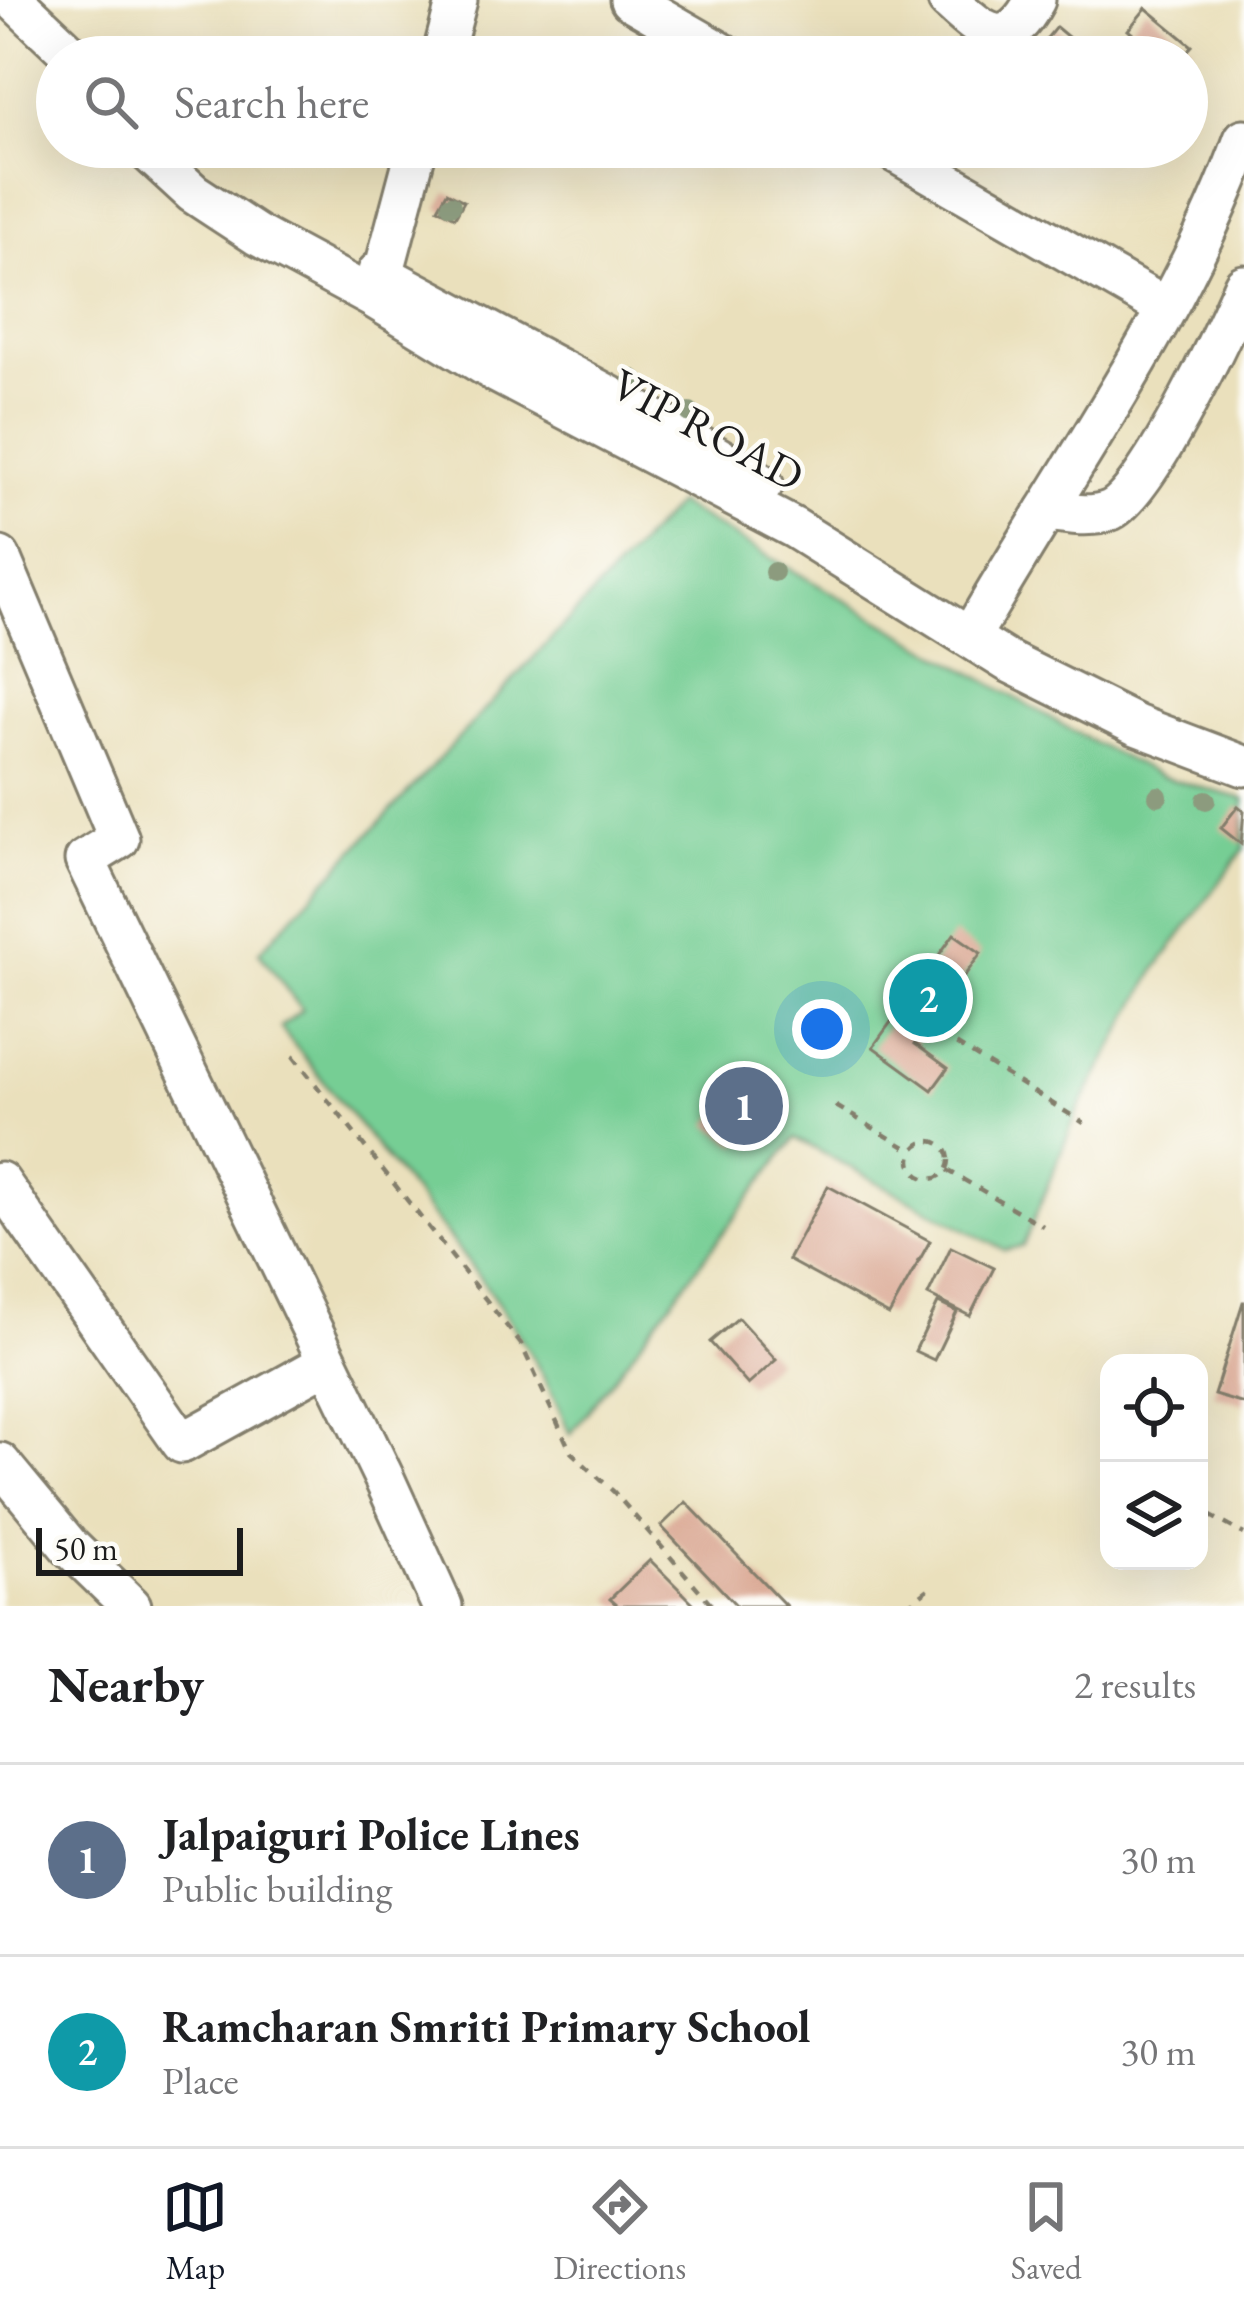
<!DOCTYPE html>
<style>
:root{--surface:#fff;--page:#f2f2f2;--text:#202124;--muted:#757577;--line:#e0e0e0;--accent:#111827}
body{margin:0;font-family:"EB Garamond",serif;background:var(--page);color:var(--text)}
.controls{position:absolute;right:36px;bottom:36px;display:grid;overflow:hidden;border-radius:24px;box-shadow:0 12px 48px #0002}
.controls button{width:108px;height:108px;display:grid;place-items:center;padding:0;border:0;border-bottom:3px solid var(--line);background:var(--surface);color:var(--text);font:60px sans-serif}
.scale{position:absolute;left:36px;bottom:30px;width:207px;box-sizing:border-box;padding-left:12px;border:6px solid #1c1c1c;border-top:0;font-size:33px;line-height:42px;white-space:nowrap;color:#1c1c1c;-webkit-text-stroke:9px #fdfcf7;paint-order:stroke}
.you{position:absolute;left:822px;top:1029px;width:42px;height:42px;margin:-30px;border:9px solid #fff;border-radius:50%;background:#1a73e8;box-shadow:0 0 0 18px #1a73e833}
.badge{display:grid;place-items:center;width:78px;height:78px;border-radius:50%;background:var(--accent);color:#fff;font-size:39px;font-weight:700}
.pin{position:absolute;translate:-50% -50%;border:6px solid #fff;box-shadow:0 3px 12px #0006}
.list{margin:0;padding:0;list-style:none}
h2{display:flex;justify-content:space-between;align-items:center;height:156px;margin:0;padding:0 48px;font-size:51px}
h2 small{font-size:39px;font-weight:400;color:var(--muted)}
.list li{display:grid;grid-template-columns:78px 1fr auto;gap:36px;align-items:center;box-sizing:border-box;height:192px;padding:0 48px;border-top:3px solid var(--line)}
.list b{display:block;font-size:45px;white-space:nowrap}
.list p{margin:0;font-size:39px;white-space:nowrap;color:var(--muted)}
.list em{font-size:39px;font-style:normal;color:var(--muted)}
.icon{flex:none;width:66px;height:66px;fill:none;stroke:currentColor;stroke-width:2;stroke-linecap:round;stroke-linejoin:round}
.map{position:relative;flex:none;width:1244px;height:1606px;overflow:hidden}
.search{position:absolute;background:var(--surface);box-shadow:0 12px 48px #0002;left:36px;right:36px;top:36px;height:132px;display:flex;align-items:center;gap:30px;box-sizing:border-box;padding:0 42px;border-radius:66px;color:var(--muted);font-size:45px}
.sheet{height:540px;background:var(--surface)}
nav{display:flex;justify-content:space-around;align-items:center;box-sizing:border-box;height:168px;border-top:3px solid var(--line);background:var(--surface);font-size:33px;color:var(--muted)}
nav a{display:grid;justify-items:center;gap:6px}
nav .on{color:var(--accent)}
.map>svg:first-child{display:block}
</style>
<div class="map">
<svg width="1244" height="1606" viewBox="0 0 1244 1606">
<rect width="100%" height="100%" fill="#fdfcf7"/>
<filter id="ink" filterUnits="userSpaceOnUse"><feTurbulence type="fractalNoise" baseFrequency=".00833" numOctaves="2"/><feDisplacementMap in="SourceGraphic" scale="24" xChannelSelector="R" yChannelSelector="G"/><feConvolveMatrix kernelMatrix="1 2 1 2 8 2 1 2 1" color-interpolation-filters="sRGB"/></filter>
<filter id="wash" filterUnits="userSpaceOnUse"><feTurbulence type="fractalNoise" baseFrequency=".004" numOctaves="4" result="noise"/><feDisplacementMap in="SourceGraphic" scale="48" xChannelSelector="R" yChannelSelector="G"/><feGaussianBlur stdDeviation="2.7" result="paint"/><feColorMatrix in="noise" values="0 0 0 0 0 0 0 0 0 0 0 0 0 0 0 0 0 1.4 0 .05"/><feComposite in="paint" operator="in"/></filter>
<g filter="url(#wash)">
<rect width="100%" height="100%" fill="#eae0bc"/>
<path fill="#76ce94" stroke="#497558" stroke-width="3" d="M677,504l417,239 68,34 82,22v50l-88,120 -79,144 -54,133 -19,4 -209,-112 -225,297c-34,-88 -91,-160 -150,-234 -46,-58 -93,-116 -140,-174l22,-17 -43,-58z"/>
<g id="blocks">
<g fill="#dcac98">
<polygon points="1146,8 1192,46 1182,57 1153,57 1156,54 1143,43 1139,48 1135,44 1139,39 1128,30"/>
<polygon points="1056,27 1092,57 1048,57 1038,49"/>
<polygon points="447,192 464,201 455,217 438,208"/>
<polygon points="1238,806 1244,811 1241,844 1221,828"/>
<polygon points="954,934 981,953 915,1044 948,1068 932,1090 873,1047"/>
<polygon points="742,1077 771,1098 738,1145 709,1125"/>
<polygon points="828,1186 930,1241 889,1315 788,1260"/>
<polygon points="951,1247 994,1268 970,1316 928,1295"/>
<polygon points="1243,1302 1244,1302 1244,1404 1214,1395"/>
<polygon points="938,1303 957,1312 934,1360 915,1351"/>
<polygon points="738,1318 776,1360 748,1385 710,1342"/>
<polygon points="686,1502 786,1606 737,1606 661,1526"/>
<polygon points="650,1560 696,1606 618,1606 610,1599"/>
</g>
</g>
</g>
<g filter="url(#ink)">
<use href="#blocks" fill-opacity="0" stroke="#837e6c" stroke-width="3"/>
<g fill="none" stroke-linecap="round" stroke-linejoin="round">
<g stroke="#837e6c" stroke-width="45">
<g id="minor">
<polyline points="14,0 74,57"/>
<polyline points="630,0 729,57"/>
<path d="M948,0c35,32 58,55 87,0"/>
<polyline points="442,57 457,0"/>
<polyline points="143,147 193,193 257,235 372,297 499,374 794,528 1007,661 1136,725 1244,766"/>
<polyline points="886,147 1166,308"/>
<polyline points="378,272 662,424 763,484"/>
<polyline points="383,275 417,147"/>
<path d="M1046,511c20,2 45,8 65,-1 38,-19 114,-181 133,-225"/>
<polyline points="0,557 119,839 85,860 384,1478 442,1606"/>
<path d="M970,637c93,-163 210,-320 274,-498"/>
<polyline points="0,1182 182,1443 327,1363"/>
<polyline points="0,1463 68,1545 131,1606"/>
</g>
</g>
<g stroke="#837e6c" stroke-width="4.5" stroke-dasharray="9 9" stroke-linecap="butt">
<polyline points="941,1035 1084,1123"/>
<polyline points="293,1056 521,1344 571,1452 614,1492 713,1606"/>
<polyline points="836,1106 912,1151"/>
<circle cx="930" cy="1160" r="19"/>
<polyline points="947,1170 1043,1226"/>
<polyline points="1209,1515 1244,1534"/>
<polyline points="907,1606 931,1587"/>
</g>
<use href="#minor" stroke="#fff" stroke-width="39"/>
</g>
<g fill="#8c9b7e">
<circle cx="451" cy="205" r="10"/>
<circle cx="633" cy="379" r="10"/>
<circle cx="690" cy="413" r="10"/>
<circle cx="774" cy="572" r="10"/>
<circle cx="1158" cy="796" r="10"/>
<circle cx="1206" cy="800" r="10"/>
</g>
</g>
<g text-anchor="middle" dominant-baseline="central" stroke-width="9" stroke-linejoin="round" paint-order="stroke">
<g font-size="45" fill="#1c1c1c" stroke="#fdfcf7">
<text transform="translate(708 429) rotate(28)">VIP ROAD</text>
</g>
</g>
</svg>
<div class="controls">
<button><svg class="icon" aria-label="locate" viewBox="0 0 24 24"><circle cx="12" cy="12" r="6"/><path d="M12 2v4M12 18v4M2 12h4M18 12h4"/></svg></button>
<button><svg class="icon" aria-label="layers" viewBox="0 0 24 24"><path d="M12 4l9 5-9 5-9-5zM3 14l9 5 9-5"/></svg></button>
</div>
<div class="scale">50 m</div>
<div class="you"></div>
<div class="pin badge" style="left:744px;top:1106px;background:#5c6f8a">1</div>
<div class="pin badge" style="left:928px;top:998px;background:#0f9aa8">2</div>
<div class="search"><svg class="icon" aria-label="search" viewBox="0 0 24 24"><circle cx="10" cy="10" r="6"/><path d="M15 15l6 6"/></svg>Search here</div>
</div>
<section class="sheet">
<h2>Nearby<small>2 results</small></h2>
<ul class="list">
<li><span class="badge" style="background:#5c6f8a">1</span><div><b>Jalpaiguri Police Lines</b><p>Public building</p></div><em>30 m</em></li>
<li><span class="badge" style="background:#0f9aa8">2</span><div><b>Ramcharan Smriti Primary School</b><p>Place</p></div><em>30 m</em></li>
</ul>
</section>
<nav>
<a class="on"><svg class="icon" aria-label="map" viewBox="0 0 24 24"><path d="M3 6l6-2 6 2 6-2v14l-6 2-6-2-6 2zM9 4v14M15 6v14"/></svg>Map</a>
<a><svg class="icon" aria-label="directions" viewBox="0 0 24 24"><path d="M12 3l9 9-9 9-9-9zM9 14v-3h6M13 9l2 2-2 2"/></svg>Directions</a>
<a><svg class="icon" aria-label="saved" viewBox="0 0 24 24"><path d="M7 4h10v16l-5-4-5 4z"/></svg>Saved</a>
</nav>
